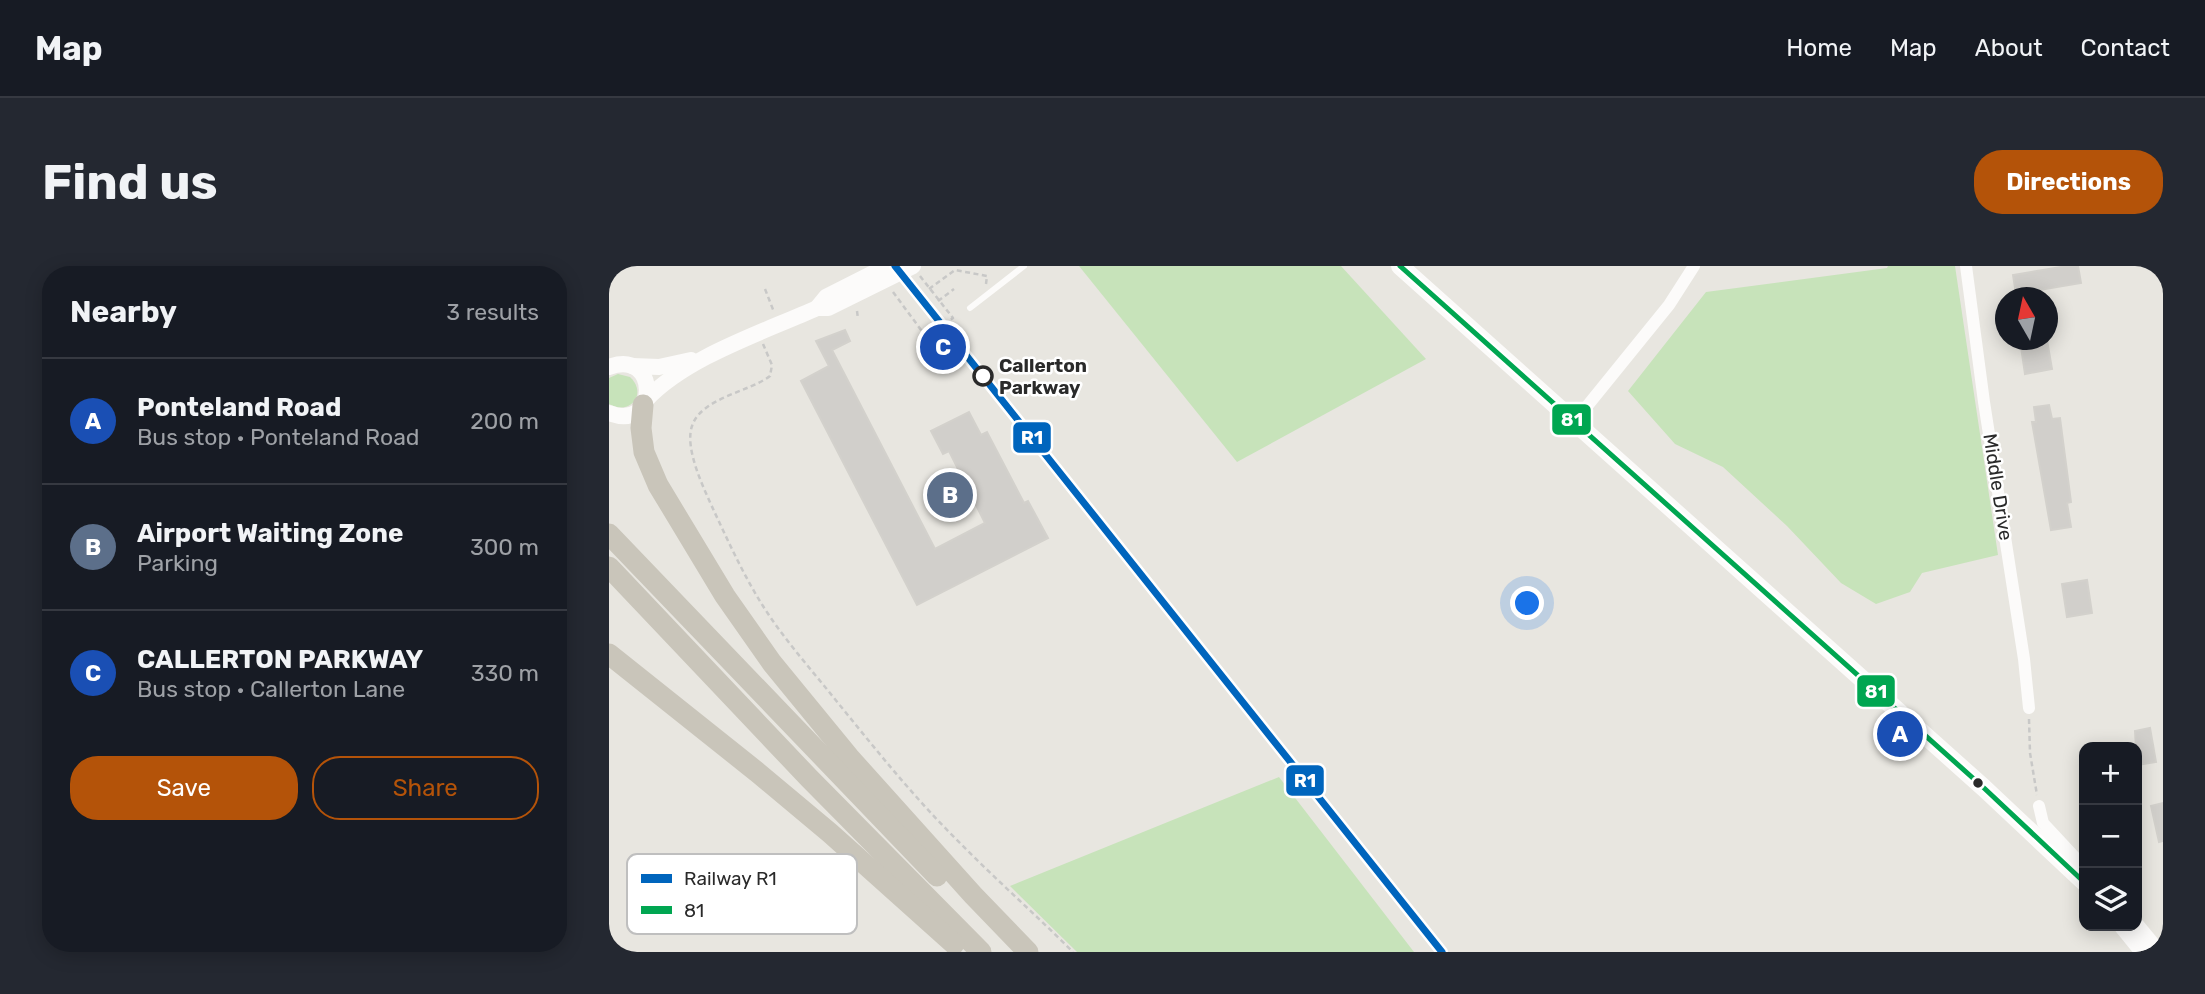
<!DOCTYPE html>
<meta charset="utf-8">
<style>
:root{--surface:#171b24;--page:#242831;--text:#f1f3f6;--muted:#9ea1a6;--line:#363941;--accent:#b45309}
body{margin:0;font-family:Rubik,sans-serif;background:var(--page);color:var(--text)}
.controls{position:absolute;right:21px;bottom:21px;display:grid;overflow:hidden;border-radius:14px;box-shadow:0 4px 18px #0003}
.controls button{width:63px;height:63px;display:grid;place-items:center;padding:0;border:0;border-bottom:2px solid var(--line);background:var(--surface);color:var(--text);font:35px sans-serif}
.compass{position:absolute;left:1386px;top:21px;width:63px;height:63px;border-radius:50%;background:var(--surface);box-shadow:0 4px 18px #0003;rotate:351deg}
.you{position:absolute;left:919px;top:338px;width:24px;height:24px;margin:-18px;border:5px solid #fff;border-radius:50%;background:#1a73e8;box-shadow:0 0 0 10px #1a73e833}
.badge{display:grid;place-items:center;width:46px;height:46px;border-radius:50%;background:var(--accent);color:#fff;font-size:23px;font-weight:700}
.pin{position:absolute;translate:-50% -50%;border:4px solid #fff;box-shadow:0 2px 7px #0006}
.list{margin:0;padding:0;list-style:none}
h2{display:flex;justify-content:space-between;align-items:center;height:91px;margin:0;padding:0 28px;font-size:30px}
h2 small{font-size:23px;font-weight:400;color:var(--muted)}
.list li{display:grid;grid-template-columns:46px 1fr auto;gap:21px;align-items:center;box-sizing:border-box;height:126px;padding:0 28px;border-top:2px solid var(--line)}
.list b{display:block;font-size:26px;white-space:nowrap}
.list p{margin:0;font-size:23px;white-space:nowrap;color:var(--muted)}
.list em{font-size:23px;font-style:normal;color:var(--muted)}
.actions{display:flex;gap:14px;padding:21px 28px}
.actions a{flex:1;padding:16px 0;border:2px solid var(--accent);border-radius:28px;text-align:center;font-size:24px;color:var(--accent)}
.actions .main{background:var(--accent);color:#fff}
.icon{flex:none;width:38px;height:38px;fill:none;stroke:currentColor;stroke-width:2;stroke-linecap:round;stroke-linejoin:round}
.map{position:relative;flex:none;width:1554px;height:686px;overflow:hidden;border-radius:28px}
header{display:flex;align-items:center;gap:42px;box-sizing:border-box;height:98px;padding:0 35px;background:var(--surface);border-bottom:2px solid var(--line)}
header strong{font-size:33px}
nav{display:flex;gap:38px;margin-inline-start:auto;font-size:24px}
.intro{display:flex;align-items:center;justify-content:space-between;box-sizing:border-box;height:168px;padding:0 42px}
h1{margin:0;font-size:49px}
.button{padding:18px 32px;border-radius:28px;background:var(--accent);color:#fff;font-size:24px;font-weight:700}
main{display:flex;gap:42px;padding:0 42px}
aside{flex:1;background:var(--surface);border-radius:28px;box-shadow:0 4px 18px #0003}
.map>svg:first-child{display:block}
</style>
<header>
<strong>Map</strong>
<nav><a>Home</a><a>Map</a><a>About</a><a>Contact</a></nav>
</header>
<div class="intro"><h1>Find us</h1><a class="button">Directions</a></div>
<main>
<aside>
<h2>Nearby<small>3 results</small></h2>
<ul class="list">
<li><span class="badge" style="background:#1a4fb4">A</span><div><b>Ponteland Road</b><p>Bus stop · Ponteland Road</p></div><em>200 m</em></li>
<li><span class="badge" style="background:#5c6f8a">B</span><div><b>Airport Waiting Zone</b><p>Parking</p></div><em>300 m</em></li>
<li><span class="badge" style="background:#1a4fb4">C</span><div><b>CALLERTON PARKWAY</b><p>Bus stop · Callerton Lane</p></div><em>330 m</em></li>
</ul>
<div class="actions"><a class="main">Save</a><a>Share</a></div>
</aside>
<div class="map">
<svg width="1554" height="686" viewBox="0 0 1554 686">
<rect width="100%" height="100%" fill="#e8e6e0"/>
<g fill="#c7e3ba">
<polygon points="470,0 732,0 817,93 628,196"/>
<polygon points="1279,0 1346,0 1389,289 1313,307 1301,326 1267,338 1232,317 1178,260 1114,201 1066,178 1019,125 1097,26 1278,2"/>
<path d="M9,108l12,3c18,17 0,39 -21,27v-26z"/>
<polygon points="670,511 805,686 468,686 401,620"/>
</g>
<g fill="#d1cfcb" stroke="#d3d1cc" stroke-width="2">
<polygon points="1458,0 1469,0 1472,17 1407,28 1404,9"/>
<polygon points="236,64 241,75 223,84 326,283 376,257 340,185 334,188 322,165 360,146 372,169 378,166 415,237 419,235 439,272 308,339 192,115 220,100 207,75"/>
<polygon points="1411,74 1438,74 1443,103 1416,108"/>
<polygon points="1440,139 1443,153 1451,152 1462,236 1458,237 1462,261 1442,264 1423,156 1427,156 1425,141"/>
<polygon points="1478,314 1483,347 1458,351 1453,318"/>
<polygon points="1541,462 1547,496 1528,499 1526,465"/>
<polygon points="1554,537 1554,575 1550,576 1542,540"/>
</g>
<g fill="none" stroke-linecap="round" stroke-linejoin="round">
<g stroke="#c8c8c7" stroke-width="2.5" stroke-dasharray="5 3.5" stroke-linecap="butt">
<polyline points="311,10 344,52 341,54"/>
<polyline points="156,23 165,46"/>
<polyline points="320,23 346,4 378,10 377,18"/>
<polyline points="284,26 318,72 322,69"/>
<polyline points="329,35 345,23"/>
<polyline points="248,45 249,53"/>
<path d="M154,78l9,21 -2,11c-21,16 -69,22 -78,50 -8,23 13,65 22,85 15,32 30,65 49,95 20,32 47,62 71,92 39,48 77,96 121,140 38,39 79,75 118,114"/>
<polyline points="1420,453 1421,487 1428,529"/>
</g>
<polyline stroke="#fcfbfa" stroke-width="6" points="361,42 415,0"/>
<g stroke="#fcfbfa" stroke-width="12">
<polyline points="1357,0 1375,136 1415,393 1420,442"/>
<polyline points="966,155 1060,39 1085,0"/>
<polyline points="1430,540 1434,557 1475,601"/>
<polyline points="1528,657 1552,686"/>
</g>
<g stroke="#fcfbfa" stroke-width="16">
<polyline points="208,42 217,31 278,0"/>
<polyline points="23,100 50,101 82,94"/>
<path d="M0,101c51,-19 50,66 0,46"/>
<path d="M37,134c40,-43 118,-68 171,-92h11l85,-42"/>
</g>
<g stroke="#fcfbfa" stroke-width="18">
<polyline points="791,0 1375,522 1475,616"/>
<polyline points="1514,660 1535,686"/>
</g>
<g stroke="#c9c5ba" stroke-width="21">
<polyline points="34,139 32,162 35,186 49,219 116,330 163,397 240,491 364,629 419,686"/>
<polyline points="0,268 328,610"/>
<polyline points="0,301 200,512 372,686"/>
<polyline points="0,388 148,506 221,567 345,678"/>
</g>
<g stroke="#fff" stroke-width="10">
<polyline id="bus-1" points="791,0 1375,522 1475,616"/>
</g>
<use href="#bus-1" stroke="#00a651" stroke-width="5"/>
<g stroke="#fff" stroke-width="12">
<polyline id="rail-1" points="286,0 833,686"/>
</g>
<use href="#rail-1" stroke="#0065bd" stroke-width="7"/>
</g>
<circle fill="#fff" stroke="#2a2a2a" stroke-width="3.5" cx="374" cy="110" r="9"/>
<circle fill="#2a2a2a" stroke="#fff" stroke-width="2.5" cx="1369" cy="517" r="6"/>
<g text-anchor="middle" dominant-baseline="central" stroke-width="5" stroke-linejoin="round" paint-order="stroke">
<g font-size="19" font-weight="bold" fill="#2a2a2a" stroke="#fff" text-anchor="start">
<text x="390" y="99">Callerton<tspan x="390" dy="22">Parkway</tspan></text>
</g>
<g font-size="19" fill="#2a2a2a" stroke="#fff">
<text transform="translate(1389 221) rotate(81)">Middle Drive</text>
</g>
</g>
<rect x="18" y="588" width="230" height="80" rx="10" fill="#fff" stroke="#bfbfbf" stroke-width="2"/>
<rect x="32" y="608" width="31" height="9" fill="#0065bd"/>
<rect x="32" y="640" width="31" height="8" fill="#00a651"/>
<g font-size="19" fill="#2a2a2a">
<text x="75" y="619">Railway R1</text>
<text x="75" y="651">81</text>
</g>
<g stroke="#fff" stroke-width="2.5">
<rect x="942" y="137" width="41" height="33" rx="7" fill="#00a651"/>
<rect x="403" y="155" width="40" height="33" rx="7" fill="#0065bd"/>
<rect x="1247" y="408" width="40" height="34" rx="7" fill="#00a651"/>
<rect x="676" y="498" width="40" height="33" rx="7" fill="#0065bd"/>
</g>
<g font-size="19" text-anchor="middle" font-weight="bold" fill="#fff">
<text x="963" y="160">81</text>
<text x="423" y="178">R1</text>
<text x="1267" y="432">81</text>
<text x="696" y="521">R1</text>
</g>
</svg>
<div class="controls">
<button>+</button>
<button>−</button>
<button><svg class="icon" aria-label="layers" viewBox="0 0 24 24"><path d="M12 4l9 5-9 5-9-5zM3 14l9 5 9-5"/></svg></button>
</div>
<svg class="compass" viewBox="-18 -18 36 36"><path d="M0-13l5 13h-10z" fill="#e53935"/><path d="M0 13l5-13h-10z" fill="#9ea1a6"/></svg>
<div class="you"></div>
<div class="pin badge" style="left:1291px;top:468px;background:#1a4fb4">A</div>
<div class="pin badge" style="left:341px;top:229px;background:#5c6f8a">B</div>
<div class="pin badge" style="left:334px;top:81px;background:#1a4fb4">C</div>
</div>
</main>
